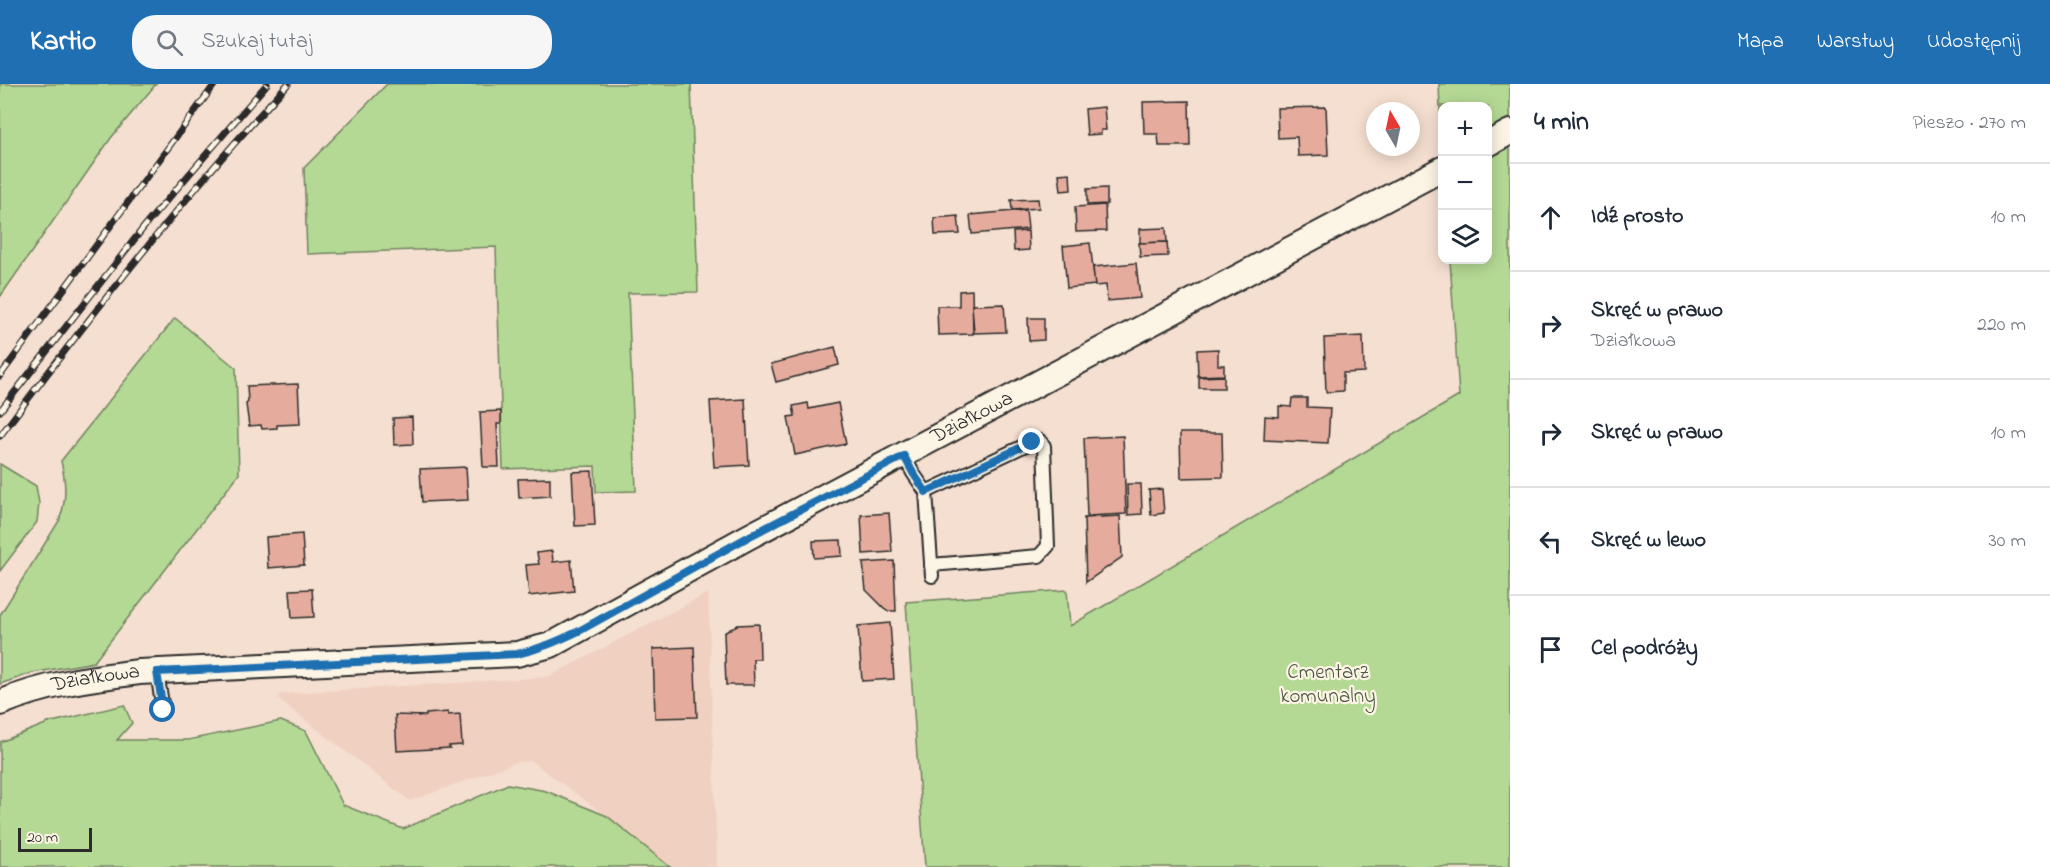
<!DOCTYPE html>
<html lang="pl">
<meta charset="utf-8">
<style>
:root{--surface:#fff;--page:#f6f6f7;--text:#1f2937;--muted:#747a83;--line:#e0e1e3;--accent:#1f6fb2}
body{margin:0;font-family:"Indie Flower",sans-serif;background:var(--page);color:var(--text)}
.controls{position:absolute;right:18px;top:18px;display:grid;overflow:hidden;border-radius:12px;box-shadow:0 3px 15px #0003}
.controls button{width:54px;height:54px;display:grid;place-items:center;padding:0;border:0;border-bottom:2px solid var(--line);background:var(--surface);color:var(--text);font:30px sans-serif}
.compass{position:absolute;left:1366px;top:18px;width:54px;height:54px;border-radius:50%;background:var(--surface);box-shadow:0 3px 15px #0003;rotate:351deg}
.scale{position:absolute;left:18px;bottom:15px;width:74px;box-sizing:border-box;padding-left:6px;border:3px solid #2b2b2b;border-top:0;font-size:16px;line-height:21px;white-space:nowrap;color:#2b2b2b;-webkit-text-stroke:4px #fcf5e5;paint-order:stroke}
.stop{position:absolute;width:18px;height:18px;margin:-14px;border:4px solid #1f6fb2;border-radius:50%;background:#fff}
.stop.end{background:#1f6fb2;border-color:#fff;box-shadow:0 2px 6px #0008}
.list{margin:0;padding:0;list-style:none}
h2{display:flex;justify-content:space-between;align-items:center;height:78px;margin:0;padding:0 24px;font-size:26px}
h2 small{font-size:20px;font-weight:400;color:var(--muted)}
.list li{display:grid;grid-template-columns:39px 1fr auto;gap:18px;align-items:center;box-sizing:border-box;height:108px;padding:0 24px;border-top:2px solid var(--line)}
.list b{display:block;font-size:22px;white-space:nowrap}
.list p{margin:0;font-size:20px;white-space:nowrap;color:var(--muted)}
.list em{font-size:20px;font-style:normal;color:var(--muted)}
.icon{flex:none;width:33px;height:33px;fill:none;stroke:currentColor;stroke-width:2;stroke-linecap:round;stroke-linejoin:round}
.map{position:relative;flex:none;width:1510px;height:783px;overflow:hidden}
header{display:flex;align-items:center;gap:36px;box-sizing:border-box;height:84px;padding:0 30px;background:var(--accent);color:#fff}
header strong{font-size:28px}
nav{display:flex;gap:33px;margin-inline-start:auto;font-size:21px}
.search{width:420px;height:54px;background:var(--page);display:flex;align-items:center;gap:15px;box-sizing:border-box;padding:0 21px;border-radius:24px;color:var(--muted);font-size:22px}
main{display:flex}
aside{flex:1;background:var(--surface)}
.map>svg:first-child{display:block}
</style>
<header>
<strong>Kartio</strong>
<div class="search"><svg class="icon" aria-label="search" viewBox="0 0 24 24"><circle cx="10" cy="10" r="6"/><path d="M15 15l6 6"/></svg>Szukaj tutaj</div>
<nav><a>Mapa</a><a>Warstwy</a><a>Udostępnij</a></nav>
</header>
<main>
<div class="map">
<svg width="1510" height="783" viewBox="0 0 1510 783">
<rect width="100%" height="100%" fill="#f5dfd0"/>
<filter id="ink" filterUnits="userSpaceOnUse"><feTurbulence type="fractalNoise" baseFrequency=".0167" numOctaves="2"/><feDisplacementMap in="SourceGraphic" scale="12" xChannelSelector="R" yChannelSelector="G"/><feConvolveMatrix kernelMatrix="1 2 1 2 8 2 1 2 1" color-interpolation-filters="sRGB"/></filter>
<g filter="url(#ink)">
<polygon fill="#f0d0c1" points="708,509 717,783 670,783 607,732 531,677 517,678 410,717 278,615 279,610 548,593"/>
<g fill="#b4d994" stroke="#708260" stroke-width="1.5">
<polygon points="0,0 156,0 111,54 0,213"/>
<polygon points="387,0 691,0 698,208 628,209 636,407 596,408 595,382 503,385 496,163 307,170 304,84"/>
<polygon points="1439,0 1510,0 1510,36 1488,48 1488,22 1442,22 1442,73"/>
<polygon points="1510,58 1510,783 925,783 906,518 1067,506 1070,542 1459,312 1450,176 1488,176 1488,69"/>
<path d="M175,234l61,50 3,106 -145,188 -62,11 -32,11v-69l59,-94c8,-21 7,-38 2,-60z"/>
<polygon points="0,380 36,402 39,419 37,438 0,487"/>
<polygon points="124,621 132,639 117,656 188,656 281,637 306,647 343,721 403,745 508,700 546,707 607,732 670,783 0,783 0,658 48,639"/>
</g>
<g fill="#e5ac9e" stroke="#2b2b2b" stroke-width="1.5">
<polygon points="1189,17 1190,62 1159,62 1158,50 1144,50 1143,18"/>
<polygon points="1104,23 1106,46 1101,46 1101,50 1087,51 1085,25"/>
<polygon points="1326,23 1328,71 1298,72 1297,53 1278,54 1277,24"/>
<polygon points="1070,89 1071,106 1061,107 1059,90"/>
<polygon points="1107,104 1107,120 1087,121 1087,105"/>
<polygon points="1038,115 1039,124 1012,126 1011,116"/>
<polygon points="1105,121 1106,147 1076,148 1075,123"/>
<polygon points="1026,126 1028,145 972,150 970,131"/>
<polygon points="958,132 960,150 935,151 934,134"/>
<polygon points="1166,144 1167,158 1140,159 1140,145"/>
<polygon points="1028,147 1029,166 1014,167 1013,148"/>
<polygon points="1167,158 1168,172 1140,173 1139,159"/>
<polygon points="1090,159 1095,201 1067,204 1063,162"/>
<polygon points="1136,179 1140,214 1107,217 1106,201 1095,202 1093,183"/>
<polygon points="972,206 973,250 938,251 937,222 959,222 959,207"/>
<polygon points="1004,220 1006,248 974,249 972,221"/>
<polygon points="1028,234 1044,234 1044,256 1029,257"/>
<polygon points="1363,252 1364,288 1343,289 1343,307 1326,308 1324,254"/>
<polygon points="835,263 839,281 776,298 771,280"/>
<polygon points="1218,265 1218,281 1224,281 1224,291 1198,292 1197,266"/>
<polygon points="1224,292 1224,304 1199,304 1199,293"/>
<polygon points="298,300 300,340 277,341 277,344 262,345 261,341 249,342 246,320 248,318 247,302"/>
<polygon points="1292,314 1307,314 1307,323 1330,324 1328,359 1264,356 1265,332 1279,333 1279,322 1291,323"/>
<polygon points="745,315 749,381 714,383 710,317"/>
<polygon points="808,319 809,325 838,319 846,360 795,371 788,333 795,332 793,322"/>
<polygon points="501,327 501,340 497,340 499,383 483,383 480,328"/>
<polygon points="412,333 413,360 394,361 393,334"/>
<polygon points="1180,349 1222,349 1223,393 1181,394"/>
<polygon points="1123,352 1126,430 1087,432 1084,354"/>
<polygon points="466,383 468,416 422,418 420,385"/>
<polygon points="592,387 595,441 575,442 572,388"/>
<polygon points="550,394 550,412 519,414 518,395"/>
<polygon points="1127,400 1141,400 1142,430 1128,431"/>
<polygon points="1162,405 1164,429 1151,431 1149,406"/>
<polygon points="889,429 892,468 863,470 861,431"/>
<polygon points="1120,432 1122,473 1086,498 1084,434"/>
<polygon points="302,450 304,481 268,484 266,453"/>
<polygon points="841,456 842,472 814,474 813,457"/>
<polygon points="552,467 553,478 571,476 574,507 529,512 526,481 539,480 537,469"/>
<polygon points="894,477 896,527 887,527 866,506 863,479"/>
<polygon points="312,505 314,533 292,534 290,506"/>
<polygon points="890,539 894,595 862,597 858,542"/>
<polygon points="759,540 760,575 753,575 754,601 726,601 724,549 737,541"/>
<polygon points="694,563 697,633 655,634 653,565"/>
<polygon points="448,628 448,631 460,630 462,661 449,662 450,664 397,667 395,631 426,632 426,630"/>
</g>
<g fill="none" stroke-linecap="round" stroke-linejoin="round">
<g stroke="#2b2b2b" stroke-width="16">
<g id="lane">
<polyline points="904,372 913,389 926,408 932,492"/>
<polyline points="926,408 1032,358 1040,357 1044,362 1048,462 1039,472 931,481"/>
<polyline points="157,588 163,626"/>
</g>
</g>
<g stroke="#2b2b2b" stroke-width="28">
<g id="street">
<polyline points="1488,60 1510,48"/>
<path id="s1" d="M0,619c45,-19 91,-25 139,-31l378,-18 34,-9 197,-108 694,-368"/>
</g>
</g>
<use href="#lane" stroke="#fcf5e5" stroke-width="12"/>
<use href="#street" stroke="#fcf5e5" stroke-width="24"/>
<g stroke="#2b2b2b" stroke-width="7">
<g id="rail">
<polyline points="0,292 215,0"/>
<polyline points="0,327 148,138 267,0"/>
<path d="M0,352c91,-121 185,-241 288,-352"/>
</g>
</g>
<use href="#rail" stroke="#fcf5e5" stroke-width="4.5" stroke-dasharray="14" stroke-linecap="butt"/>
</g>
</g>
<g fill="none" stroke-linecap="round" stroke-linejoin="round" filter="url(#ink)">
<path stroke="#1f6fb2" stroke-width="8" d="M163,626l-6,-38 360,-18c23,-5 41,-13 62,-23l169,-94 156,-81 9,17 13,19 106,-50"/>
</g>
<g text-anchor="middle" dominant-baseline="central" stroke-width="4.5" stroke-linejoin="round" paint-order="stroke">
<g font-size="21" fill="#2b2b2b" stroke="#fcf5e5">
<text stroke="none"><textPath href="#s1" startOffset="1035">Działkowa</textPath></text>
<text stroke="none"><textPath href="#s1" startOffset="99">Działkowa</textPath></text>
</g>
<g font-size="21" fill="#4d5645" stroke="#fcf5e5">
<text x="1328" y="589">Cmentarz<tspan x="1328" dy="24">komunalny</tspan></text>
</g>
</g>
</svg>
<div class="controls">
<button>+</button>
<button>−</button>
<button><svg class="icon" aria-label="layers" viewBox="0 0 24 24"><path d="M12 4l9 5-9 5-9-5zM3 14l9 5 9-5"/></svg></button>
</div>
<svg class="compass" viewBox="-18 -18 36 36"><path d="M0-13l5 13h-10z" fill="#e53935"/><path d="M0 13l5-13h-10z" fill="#747a83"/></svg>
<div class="scale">20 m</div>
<div class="stop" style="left:163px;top:626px"></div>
<div class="stop end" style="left:1032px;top:358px"></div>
</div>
<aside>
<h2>4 min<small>Pieszo · 270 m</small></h2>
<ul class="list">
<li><svg class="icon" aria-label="ahead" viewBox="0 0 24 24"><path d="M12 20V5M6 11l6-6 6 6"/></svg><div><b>Idź prosto</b></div><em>10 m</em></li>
<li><svg class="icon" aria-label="right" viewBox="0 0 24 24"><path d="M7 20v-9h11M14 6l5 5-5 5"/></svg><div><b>Skręć w prawo</b><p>Działkowa</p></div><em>220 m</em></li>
<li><svg class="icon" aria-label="right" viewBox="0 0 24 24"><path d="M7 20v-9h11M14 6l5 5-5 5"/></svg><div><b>Skręć w prawo</b></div><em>10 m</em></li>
<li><svg class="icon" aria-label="left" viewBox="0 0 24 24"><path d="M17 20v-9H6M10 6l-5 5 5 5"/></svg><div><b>Skręć w lewo</b></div><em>30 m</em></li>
<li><svg class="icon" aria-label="arrive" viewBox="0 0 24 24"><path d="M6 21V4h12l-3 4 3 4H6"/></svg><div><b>Cel podróży</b></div></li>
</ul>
</aside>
</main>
